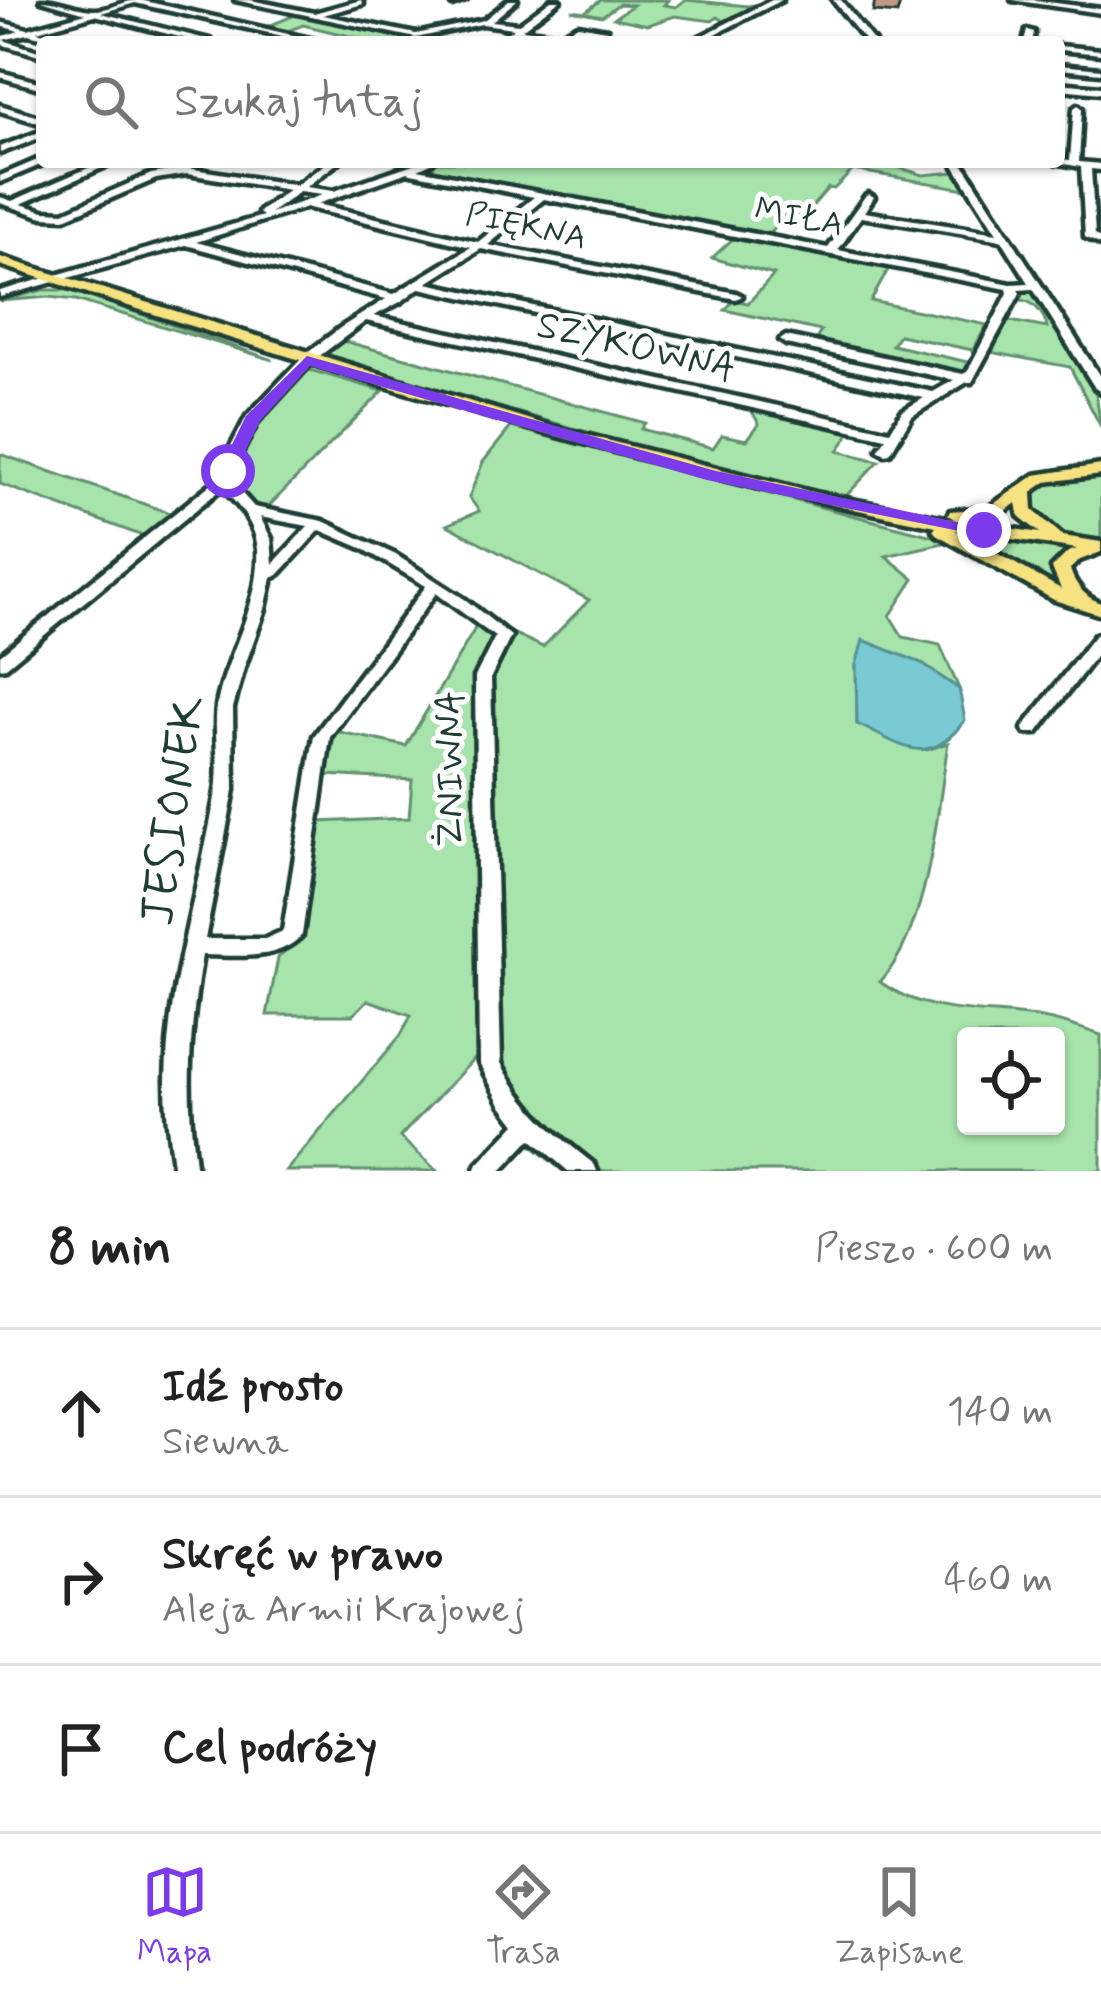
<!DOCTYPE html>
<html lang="pl">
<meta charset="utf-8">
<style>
:root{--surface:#fff;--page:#f2f2f2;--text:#222;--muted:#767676;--line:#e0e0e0;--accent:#7c3aed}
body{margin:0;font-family:Mynerve,sans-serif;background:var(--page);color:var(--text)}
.controls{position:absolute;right:36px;bottom:36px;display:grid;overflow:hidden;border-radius:12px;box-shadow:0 3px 9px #0004}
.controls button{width:108px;height:108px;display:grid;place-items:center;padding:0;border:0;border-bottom:3px solid var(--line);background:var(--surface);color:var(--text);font:60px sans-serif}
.stop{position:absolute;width:36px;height:36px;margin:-27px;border:9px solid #7c3aed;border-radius:50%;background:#fff}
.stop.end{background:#7c3aed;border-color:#fff;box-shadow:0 3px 12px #0008}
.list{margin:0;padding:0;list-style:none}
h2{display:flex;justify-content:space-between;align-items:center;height:156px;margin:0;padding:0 48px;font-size:51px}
h2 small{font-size:39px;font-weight:400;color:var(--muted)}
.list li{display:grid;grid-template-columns:78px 1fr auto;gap:36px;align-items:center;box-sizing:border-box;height:168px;padding:0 48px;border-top:3px solid var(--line)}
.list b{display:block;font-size:45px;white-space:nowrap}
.list p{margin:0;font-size:39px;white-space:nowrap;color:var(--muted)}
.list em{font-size:39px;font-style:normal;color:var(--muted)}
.icon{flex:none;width:66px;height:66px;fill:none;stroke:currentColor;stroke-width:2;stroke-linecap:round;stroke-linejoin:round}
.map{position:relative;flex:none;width:1101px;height:1171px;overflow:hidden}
.search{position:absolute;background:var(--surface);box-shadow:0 3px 9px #0004;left:36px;right:36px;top:36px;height:132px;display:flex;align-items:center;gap:30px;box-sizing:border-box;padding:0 42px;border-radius:12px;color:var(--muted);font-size:45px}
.sheet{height:660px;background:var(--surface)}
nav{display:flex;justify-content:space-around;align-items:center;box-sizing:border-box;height:168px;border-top:3px solid var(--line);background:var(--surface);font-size:33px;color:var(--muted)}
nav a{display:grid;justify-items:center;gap:6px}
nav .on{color:var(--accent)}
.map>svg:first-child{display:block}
</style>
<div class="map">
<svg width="1101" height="1171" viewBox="0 0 1101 1171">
<rect width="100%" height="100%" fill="#fff"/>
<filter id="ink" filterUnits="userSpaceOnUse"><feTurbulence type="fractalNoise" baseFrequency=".00833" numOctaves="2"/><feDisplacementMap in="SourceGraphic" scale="24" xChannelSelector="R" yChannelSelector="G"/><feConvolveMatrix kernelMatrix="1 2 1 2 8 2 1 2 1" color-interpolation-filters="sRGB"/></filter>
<g filter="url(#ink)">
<g fill="#a7e4ab" stroke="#639070" stroke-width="3" fill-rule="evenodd">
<polygon points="601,0 668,0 664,5 676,7 685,0 748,6 767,3 725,22 718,17 712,21 675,16 648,25 614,18 633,5 619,4 602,16 571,10 585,12"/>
<polygon points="295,15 458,42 352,42 359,38 303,25 285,32 266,27"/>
<polygon points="434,162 901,162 900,168 923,175 954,172 971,190 853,170 834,189 828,188 804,216 786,213 766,238 422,167"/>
<polygon points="737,235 890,266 871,301 987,325 973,350 899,335 892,345 972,363 964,376 814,343 821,331 725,310 734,300 748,303 774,275 712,258"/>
<path d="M1021,288l14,2 61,104 5,33 -31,-60 -80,-15 15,-32 42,8c-2,-14 -15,-30 -31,-28z"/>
<polygon points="43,290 72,290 273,360 76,300 49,297 0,301"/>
<path d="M336,339l309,84 -4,6 72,19 9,-13 25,5 12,-16 -9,-16 103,21 -15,22 41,10 -34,36c-178,-38 -350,-93 -526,-140z"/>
<path d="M310,370l73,21 -117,118 -15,-1 -24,-29c21,-36 39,-95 83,-109z"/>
<path d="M511,427l441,114 -66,15 28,23 -24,37 13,21 37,8 19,44 -40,-27 -63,3 1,59 70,26 21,-7c-11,71 -19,186 -68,239 44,32 95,28 147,34 25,2 50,11 74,19v136h-538l-35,-28 -54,-84 -74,78 37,34h-151l115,-136 10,-20 -43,-15 -15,15h-86l11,-57 21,-22 19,-114 91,-4 3,-38 -85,-5 8,-44 71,15 71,-121 -41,-27 107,49 46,-47 -142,-75 32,-14 -10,-14 14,-35zM966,1036h90v90h-90z"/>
<polygon points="0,454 176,515 151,539 0,484"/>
<path d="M1101,472v71c-30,-5 -50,-12 -71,-35l1,-17 12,-9z"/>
<polygon points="951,528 1074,548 1057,560 1054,570 1064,593"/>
</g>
<path fill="#79cad3" stroke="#559293" stroke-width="3" d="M863,640l56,22 40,27 6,31c-37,50 -61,26 -108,4l-1,-59z"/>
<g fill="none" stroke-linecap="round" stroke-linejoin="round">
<g stroke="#1f3d34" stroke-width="9">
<g id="minor">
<path d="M41,0c18,0 34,9 51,10 17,1 32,-10 48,-10l183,42h-14l-174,-39 -34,10 109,27 -11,2 -104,-27 -58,16 37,11h-13l-33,-8 -25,6 39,12v4l-42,-12v-7l19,-6 -19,-5v-4l28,7 58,-16z"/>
<polygon points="235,0 250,0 314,13 361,0 363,4 323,15 416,34 484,20 509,0 517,0 492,21 519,24 551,0 560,0 522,29 550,33 550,37 542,42 533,42 540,36 517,33 504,42 495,42 514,28 482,24 416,38"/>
<polygon points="456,0 466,0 452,5"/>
<polygon points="772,0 782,0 700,42 690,42"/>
<polygon points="833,0 841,0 874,42 866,42"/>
<polygon points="1012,0 1033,0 1101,9 1101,13"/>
<path d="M578,25l29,5c-10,6 -22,-4 -33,2l21,4 -3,4 -29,-7z"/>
<polygon points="1027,30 1034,32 1032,42 1024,42"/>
<polygon points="1059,46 1101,50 1101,54 1059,50"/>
<polygon points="1059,65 1101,69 1101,73 1059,69"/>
<polygon points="0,72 42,83 42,89 0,77"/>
<polygon points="1059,83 1101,87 1101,93 1059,89"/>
<polygon points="0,105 42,118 42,124 0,111"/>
<polygon points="1078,105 1082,108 1079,162 1101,164 1101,170 1091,169 1095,235 1101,238 1101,245 1085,237 1081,167 1054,162 1059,162 1059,159 1070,160 1074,108"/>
<polygon points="42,131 42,137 0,153 0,147"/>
<polygon points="42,158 42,162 45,163 0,182 0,176"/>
<path d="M102,162h13l-94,42 23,7 20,1 87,-38 36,-6 109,17 32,-23h11l-33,25 28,4 85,-29h14l-15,7 410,79 38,-53 3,-1 5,3 -10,15 133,21 -45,-71h10l139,216v14l-6,-4 -62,-99 -15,1 2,3 -48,89h-5l-55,34 -22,37 -5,1 -7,-4 8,-12 -520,-117 -52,39 -56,61 -30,57 26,29 69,14 73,34 70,45 45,36 -20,41 10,386c22,43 55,72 93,101l3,7h-29l-37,-32 -30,32h-26l3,-7 38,-40 -15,-20 -22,-41 -4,-386 20,-40 -59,-44 -106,144 -28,198c-25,27 -66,20 -100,20 -13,76 -17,139 -6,216h-22c-5,-31 -8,-60 -8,-91 2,-99 34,-192 50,-289 5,-30 -4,-61 2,-91 11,-51 43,-97 40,-150 -2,-26 -19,-44 -36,-62l-216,179 -6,1v-13l212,-172 35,-67 59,-62 34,-26 46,-29 -200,-54 -186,52v-6l263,-75 -4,-3 1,-2 29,-21 -102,-16 -31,5 -91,39 -22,-1 -43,-14v-6l12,4zM408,172l3,1 123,24 -56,45 -161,-38zM299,192l23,3 -52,18zM544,199l463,90 1,4 -41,79 -4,2 -177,-38 -6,4 6,4 168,36 -21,12 -506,-109 54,-34 255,50 6,-3 -6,-3 -248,-48zM307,207l2,1 162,39 -77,47 -198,-52zM861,217l141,23 27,43 -18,1 -173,-34zM419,288h1l504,110 -22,13 -12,20 -516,-115 28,-15zM260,517l48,9 -35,38 -2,-26zM320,530l42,18 64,38 -112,150 -31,195 -18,8h-60l29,-149 -1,-82 11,-40 21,-59 7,-31 6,-3z"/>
<polygon points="1101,633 1101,649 1037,733 1025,733 1023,729 1025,725 1095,635"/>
</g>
</g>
<g stroke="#1f3d34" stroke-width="9">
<path id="major" d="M0,257l550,169 270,68 136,26 -8,-5 2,-4 38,-3 47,-33 66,-10v10l-55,7 -14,10 1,18 30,26 38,6v10l-21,8 -10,9c4,15 16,29 31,34v12l-47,-15 -118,-66 -3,-4 3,-4c-319,-62 -627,-162 -936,-261zM1016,503l3,13 21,17 -84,-13 42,-3zM955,530l5,1 117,18 -9,3 -16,16 9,21z"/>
</g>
<use href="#minor" fill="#fff" fill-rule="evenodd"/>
<use href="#major" fill="#f7e281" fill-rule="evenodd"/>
</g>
<polygon fill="#c49882" stroke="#1f3d34" stroke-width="3" points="875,0 901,0 897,14 873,12"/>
</g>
<polygon fill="#7c3aed" points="307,356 716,471 994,530 984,536 707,480 310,366 260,421 234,474 222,474 219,471 246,416"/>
<g text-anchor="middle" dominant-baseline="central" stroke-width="10" stroke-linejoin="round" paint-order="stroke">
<g font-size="33" fill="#1f3d34" stroke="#fff">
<text transform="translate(799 218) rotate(11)">MIŁA</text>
<text transform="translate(526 227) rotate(12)">PIĘKNA</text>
</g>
<g font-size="39" fill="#1f3d34" stroke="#fff">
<text transform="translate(636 348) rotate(13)">SZYKOWNA</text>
<text transform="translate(451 769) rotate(-90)">ŻNIWNA</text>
</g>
<g font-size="48" fill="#1f3d34" stroke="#fff">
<text transform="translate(174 811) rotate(-82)">JESIONEK</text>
</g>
</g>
</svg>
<div class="controls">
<button><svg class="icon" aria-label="locate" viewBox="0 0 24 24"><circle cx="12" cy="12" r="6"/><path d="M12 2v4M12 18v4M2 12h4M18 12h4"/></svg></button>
</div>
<div class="stop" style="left:228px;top:471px"></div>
<div class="stop end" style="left:984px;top:530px"></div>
<div class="search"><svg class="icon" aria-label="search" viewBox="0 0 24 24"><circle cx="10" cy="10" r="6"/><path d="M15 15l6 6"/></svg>Szukaj tutaj</div>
</div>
<section class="sheet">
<h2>8 min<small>Pieszo · 600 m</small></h2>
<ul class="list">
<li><svg class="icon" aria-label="ahead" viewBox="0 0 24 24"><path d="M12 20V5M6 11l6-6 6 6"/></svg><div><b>Idź prosto</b><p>Siewna</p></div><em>140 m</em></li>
<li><svg class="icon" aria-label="right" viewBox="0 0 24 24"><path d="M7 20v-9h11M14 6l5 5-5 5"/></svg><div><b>Skręć w prawo</b><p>Aleja Armii Krajowej</p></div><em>460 m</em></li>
<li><svg class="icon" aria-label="arrive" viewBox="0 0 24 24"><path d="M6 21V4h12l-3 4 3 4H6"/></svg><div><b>Cel podróży</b></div></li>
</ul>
</section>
<nav>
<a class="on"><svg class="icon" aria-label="map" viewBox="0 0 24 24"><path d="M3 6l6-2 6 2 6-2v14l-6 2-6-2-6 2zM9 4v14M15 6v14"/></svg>Mapa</a>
<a><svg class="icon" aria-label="directions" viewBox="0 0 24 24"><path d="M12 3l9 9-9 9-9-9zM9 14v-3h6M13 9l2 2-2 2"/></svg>Trasa</a>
<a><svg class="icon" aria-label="saved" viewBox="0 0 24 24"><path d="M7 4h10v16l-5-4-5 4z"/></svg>Zapisane</a>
</nav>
